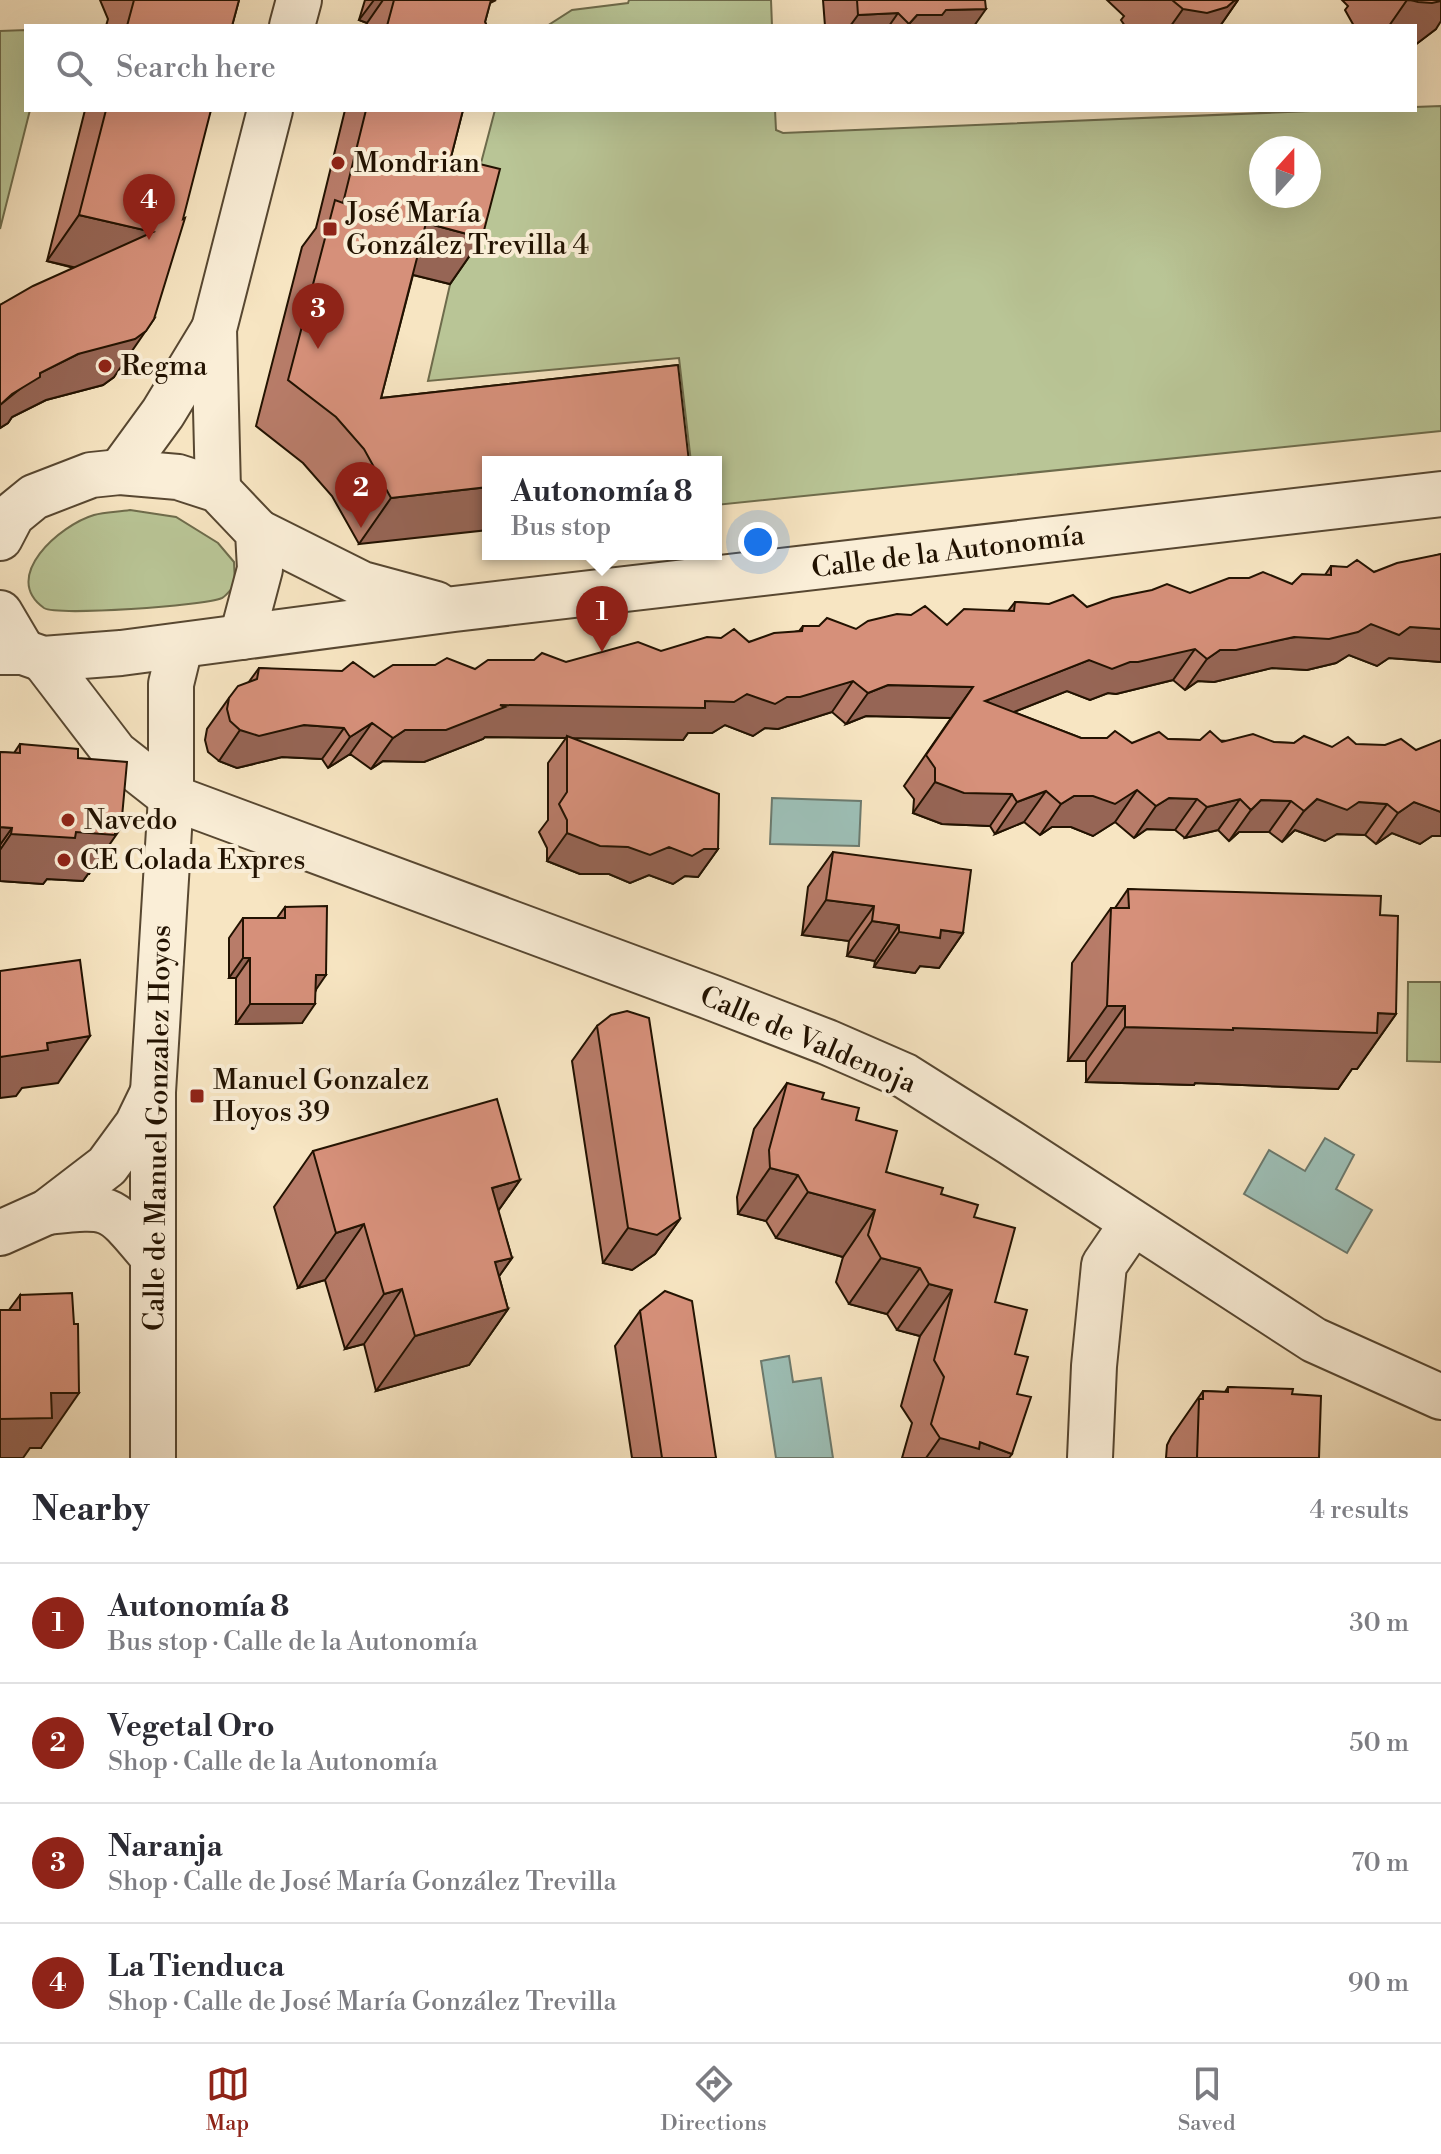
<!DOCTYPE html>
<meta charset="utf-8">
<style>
:root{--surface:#fff;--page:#f2f2f3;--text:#2b2b33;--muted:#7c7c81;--line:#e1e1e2;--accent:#8f2418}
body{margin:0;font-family:"Libre Bodoni",serif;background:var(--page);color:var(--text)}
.compass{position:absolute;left:1249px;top:136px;width:72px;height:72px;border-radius:50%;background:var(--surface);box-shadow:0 8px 32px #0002;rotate:21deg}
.you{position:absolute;left:758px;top:542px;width:28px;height:28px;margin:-20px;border:6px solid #fff;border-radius:50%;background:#1a73e8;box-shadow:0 0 0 12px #1a73e833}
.badge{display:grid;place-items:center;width:52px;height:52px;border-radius:50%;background:var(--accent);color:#fff;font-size:26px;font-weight:700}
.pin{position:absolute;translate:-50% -66px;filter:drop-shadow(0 2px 4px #0008)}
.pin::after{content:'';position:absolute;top:42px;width:28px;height:24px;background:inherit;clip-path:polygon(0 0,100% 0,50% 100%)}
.popup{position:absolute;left:482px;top:456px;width:240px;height:104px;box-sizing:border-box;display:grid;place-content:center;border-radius:0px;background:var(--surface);filter:drop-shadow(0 2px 6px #0005);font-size:26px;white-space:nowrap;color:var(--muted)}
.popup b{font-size:30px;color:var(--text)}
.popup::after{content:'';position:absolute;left:50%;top:100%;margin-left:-16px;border:16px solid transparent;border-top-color:var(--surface)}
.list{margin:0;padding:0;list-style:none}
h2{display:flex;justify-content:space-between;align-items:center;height:104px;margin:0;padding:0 32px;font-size:34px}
h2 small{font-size:26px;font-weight:400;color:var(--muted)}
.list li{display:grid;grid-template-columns:52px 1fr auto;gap:24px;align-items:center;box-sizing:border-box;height:120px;padding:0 32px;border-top:2px solid var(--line)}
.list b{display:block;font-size:30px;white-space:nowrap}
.list p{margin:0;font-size:26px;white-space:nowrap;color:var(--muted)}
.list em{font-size:26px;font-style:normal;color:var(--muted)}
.icon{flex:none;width:44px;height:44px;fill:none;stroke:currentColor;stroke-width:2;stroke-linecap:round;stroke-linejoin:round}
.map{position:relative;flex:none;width:1441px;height:1458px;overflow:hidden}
.search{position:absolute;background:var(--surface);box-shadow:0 8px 32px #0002;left:24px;right:24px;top:24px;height:88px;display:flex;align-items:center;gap:20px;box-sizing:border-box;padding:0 28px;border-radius:0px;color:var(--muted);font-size:30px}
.sheet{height:584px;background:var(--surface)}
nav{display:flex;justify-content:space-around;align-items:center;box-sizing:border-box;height:112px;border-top:2px solid var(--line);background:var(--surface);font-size:22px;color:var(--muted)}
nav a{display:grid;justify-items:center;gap:4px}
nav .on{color:var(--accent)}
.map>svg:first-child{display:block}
</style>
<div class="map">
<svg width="1441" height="1458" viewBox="0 0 1441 1458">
<rect width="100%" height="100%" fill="#f7e5c2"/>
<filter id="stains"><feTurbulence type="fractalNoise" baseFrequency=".0025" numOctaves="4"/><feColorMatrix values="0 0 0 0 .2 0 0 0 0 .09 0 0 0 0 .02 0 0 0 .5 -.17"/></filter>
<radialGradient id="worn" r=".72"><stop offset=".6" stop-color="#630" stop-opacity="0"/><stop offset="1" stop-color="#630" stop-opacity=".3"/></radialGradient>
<g fill="#b9c596" stroke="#6e6c4c" stroke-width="2" fill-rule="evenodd">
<polygon points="629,0 771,0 772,26 547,26 572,10 628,3"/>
<polygon points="26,30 26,110 30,110 0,229 0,31"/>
<path d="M1441,106v325l-725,74v-43h-25l-12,-104 -251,23 29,-127 38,-144h280l1,20 7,3 552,-23h80v-3zM1261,148h48v48h-48z"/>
<path d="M130,510l46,7 42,26 16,19 1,23c-4,4 -9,11 -13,13 -18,8 -165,18 -178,10 -44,-31 16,-83 50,-93 11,-3 24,-3 36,-5z"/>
<polygon points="1408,982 1441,982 1441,1062 1407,1061"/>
</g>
<g fill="#9dbfb6" stroke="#6c7a6e" stroke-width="2">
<polygon points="772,798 861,801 859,846 770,844"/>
<polygon points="1325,1138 1354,1155 1336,1189 1372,1210 1347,1253 1244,1194 1269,1150 1305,1171"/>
<polygon points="789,1356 793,1382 821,1378 833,1458 776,1458 761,1361"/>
</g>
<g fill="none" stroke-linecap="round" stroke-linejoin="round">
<g stroke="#574731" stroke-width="48">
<g id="street">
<polyline points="292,26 299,0"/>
<polyline points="120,472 163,413 214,329"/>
<polyline points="218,490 214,329 270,110"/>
<polyline points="258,532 362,584 436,604"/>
<polyline points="0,538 12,515 34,497 91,475 120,472 178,477 218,490 258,532 260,569 242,637"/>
<polyline points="0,613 23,652"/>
<polyline points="0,652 23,652 43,659 121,653 454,609 1441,494"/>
<polyline points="43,659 115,753 171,797 713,998 827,1042 905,1076 1011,1143 1314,1340 1441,1397"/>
<path d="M47,1212c66,-7 62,-7 105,44"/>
<polyline points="0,1233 47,1212 107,1166 137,1125 152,1094"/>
<polyline points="153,1458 153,1092 171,797 171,684 180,647"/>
<polyline points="1090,1458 1094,1366 1104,1265 1132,1224"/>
</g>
</g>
<use href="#street" stroke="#faeed7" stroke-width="44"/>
</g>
<g fill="#b87c69" stroke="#221201" stroke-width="2">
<polygon points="100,0 239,0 232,26 106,26 108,19"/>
<polygon points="365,0 496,0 490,3 485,22 487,26 367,26 367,23 359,20"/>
<polygon points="823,0 985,0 974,26 825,26"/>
<polygon points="1107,0 1238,0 1220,26 1125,26 1121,20 1124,16"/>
<polygon points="1342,0 1441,0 1436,29 1415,45 1415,26 1354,26 1345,10 1348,6"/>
<polygon points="85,110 211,110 114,377 103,385 46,400 12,417 8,423 0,428 0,305 74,268 47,261"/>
<polygon points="345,110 463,110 451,157 482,238 450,284 413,275 381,398 678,365 359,544 332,496 303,463 256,426 302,247 316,228"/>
<polygon points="1441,554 1441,662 1389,658 1377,666 1349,655 1336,663 1307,670 1272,668 1214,682 1198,681 1185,690 1173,680 1116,694 1108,693 1090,700 1067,691 1014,712 1081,738 1132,743 1168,739 1294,743 1304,736 1432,836 1420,844 1392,833 1376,844 1365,835 1337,834 1325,841 1295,830 1282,842 1269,832 1239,832 1229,841 1218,830 1185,838 1175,830 1147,829 1134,838 1115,822 1093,836 1071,827 1052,827 1040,835 1024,822 995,834 990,826 942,824 913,813 914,799 904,786 951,718 866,716 846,724 832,712 778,729 765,728 753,736 725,725 712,733 688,733 683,740 574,738 718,849 698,877 685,876 673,884 649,875 630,883 609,874 580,874 547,861 547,848 539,832 548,820 548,763 566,738 485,737 483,739 424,762 383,761 371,769 350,754 328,768 322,759 282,757 237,768 219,761 208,752 205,740 207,729 229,698 248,683 259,668 374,677 566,662 749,642 799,631 803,626 856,629 947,625 1008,611 1015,602 1087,607 1190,593 1292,584 1325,575 1331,566 1374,572"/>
<polygon points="20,744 78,758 89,874 88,874 83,881 47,879 43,884 0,881 0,752 14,753"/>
<polygon points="833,852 963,933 939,968 920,966 915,973 874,967 875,961 847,956 849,941 802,935 808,887"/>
<polygon points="1128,889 1380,915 1396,1014 1357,1069 1352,1069 1338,1089 1195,1083 1194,1085 1086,1082 1086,1061 1068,1061 1072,963 1111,908 1115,908"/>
<polygon points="285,907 316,990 302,1023 236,1024 236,978 229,978 229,938 243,918 277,918"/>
<polygon points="597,1026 680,1219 655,1254 632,1270 603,1263 572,1061"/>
<polygon points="787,1083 822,1099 856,1120 886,1172 941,1194 974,1217 995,1302 1015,1354 1017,1394 1009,1458 902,1458 912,1423 901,1406 920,1336 897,1330 887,1314 849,1304 836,1282 843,1257 776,1238 766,1221 738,1214 737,1197 754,1129"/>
<polygon points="313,1151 520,1180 498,1211 512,1258 499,1276 508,1309 469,1365 376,1391 364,1344 345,1349 325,1280 298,1288 274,1207"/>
<polygon points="20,1295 41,1448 30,1448 9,1310"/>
<polygon points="640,1311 716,1458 632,1458 615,1346"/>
<polygon points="1228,1387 1292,1394 1319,1458 1166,1458 1167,1445 1171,1437 1203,1391 1225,1392"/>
</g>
<g fill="#966555" stroke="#221201" stroke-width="2">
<polygon points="374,0 383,0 367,23 359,20"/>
<polygon points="1238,0 1220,26 1171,26 1183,9"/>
<polygon points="1407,0 1441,1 1441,21 1436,29 1415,45 1415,26 1389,26"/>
<polygon points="986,9 974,26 907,26 917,15 946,10"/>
<polygon points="898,13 889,26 850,26 858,15"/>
<polygon points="79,215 153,232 120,278 47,261"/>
<polygon points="426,223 482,238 450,284 393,270"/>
<polygon points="154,319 114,377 103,385 46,400 12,417 8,423 0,428 0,405 40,373 78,354"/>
<polygon points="488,487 488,530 359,544 391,498"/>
<polygon points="1371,624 1441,629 1441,662 1389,658 1377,666 1349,655 1336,663 1307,670 1272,668 1214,682 1198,681 1185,690 1207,659 1220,650"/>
<polygon points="1195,649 1173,680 1116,694 1108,693 1090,700 1067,691 963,732 985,701 1089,660"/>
<polygon points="853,681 832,712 778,729 765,728 753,736 725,725 712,733 688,733 683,740 567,738 567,736 566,738 485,737 483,739 424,762 383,761 371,769 393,738 405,730 500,705 705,701 747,694 787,697"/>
<polygon points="888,685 973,687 951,718 866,716 846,724 868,693"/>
<polygon points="372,723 350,754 328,768 350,737"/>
<polygon points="304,725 344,728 322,759 282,757 237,768 219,761 240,730"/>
<polygon points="935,782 1012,794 990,826 942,824 913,813"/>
<polygon points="1137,790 1115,822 1093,836 1071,827 1052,827 1040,835 1061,804 1074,796"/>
<polygon points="1046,791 1024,822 995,834 1017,802"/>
<polygon points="1169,798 1197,799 1175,830 1147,829 1134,838 1156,806"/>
<polygon points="1240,799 1218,830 1185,838 1207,807"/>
<polygon points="1317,799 1387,804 1365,835 1337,834 1325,841 1295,830 1282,842 1304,811"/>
<polygon points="1261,800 1291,801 1269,832 1239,832 1229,841 1251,810"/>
<polygon points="1414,802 1441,812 1441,836 1432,836 1420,844 1392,833 1376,844 1398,813"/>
<polygon points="0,827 12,828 0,845"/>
<polygon points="115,828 121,828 89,874 88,874 83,881 47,879 43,884 0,881 0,850 11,834 76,832"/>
<polygon points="567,833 628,847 718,849 698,877 685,876 673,884 649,875 630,883 609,874 580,874 547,861"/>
<polygon points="826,900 874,906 849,941 802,935"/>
<polygon points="872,921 899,925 875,961 847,956"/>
<polygon points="941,930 963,933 939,968 920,966 915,973 874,967 899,932"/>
<polygon points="243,958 250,958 236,978 229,978"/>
<polygon points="316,975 326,975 313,994"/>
<polygon points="250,1004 315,1004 302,1023 236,1024"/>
<polygon points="1107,1006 1125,1006 1086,1061 1068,1061"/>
<polygon points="1378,1013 1396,1014 1357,1069 1352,1069 1338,1089 1195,1083 1194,1085 1086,1082 1125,1027 1233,1028"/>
<polygon points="90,1036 58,1083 22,1088 16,1096 0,1098 0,1057 47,1043"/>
<polygon points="770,1168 798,1175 766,1221 738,1214"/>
<polygon points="520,1180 481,1235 492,1188"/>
<polygon points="808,1192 875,1210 843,1257 776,1238"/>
<polygon points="680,1219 655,1254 632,1270 603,1263 628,1228"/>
<polygon points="364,1224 325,1280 298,1288 336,1233"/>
<polygon points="512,1258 473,1313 495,1262"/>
<polygon points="881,1258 920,1268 887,1314 849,1304"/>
<polygon points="929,1284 952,1290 920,1336 897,1330"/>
<polygon points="402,1289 364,1344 345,1349 384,1294"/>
<polygon points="508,1309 469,1365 376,1391 415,1336"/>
<polygon points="51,1393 79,1393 41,1448 30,1448 23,1458 0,1458 0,1419"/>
<polygon points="940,1438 980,1442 1012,1454 1009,1458 926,1458"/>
</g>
<g fill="#d6907a" stroke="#221201" stroke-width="2">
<polygon points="134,0 239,0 232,26 127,26"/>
<polygon points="394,0 491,0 485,22 487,26 387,26"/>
<polygon points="857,0 985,0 986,9 946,10 942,15 917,15 909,24 898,13 858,15"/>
<polygon points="1172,0 1235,0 1227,7 1207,13 1183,9"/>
<polygon points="1411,0 1441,0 1441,1 1432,3 1418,2"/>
<polygon points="106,110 211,110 183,219 185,218 154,319 146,331 135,339 78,354 40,373 40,377 12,394 0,405 0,305 33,286 153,232 79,215"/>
<polygon points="366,110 463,110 451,157 500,169 482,238 426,223 381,398 678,365 689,462 488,462 488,487 391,498 364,449 336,417 288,380 335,200 343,203"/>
<polygon points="1441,554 1441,629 1410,627 1399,635 1371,624 1358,632 1329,639 1294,637 1236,650 1220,650 1207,659 1195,649 1138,662 1130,662 1112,669 1089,660 985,701 1081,738 1107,738 1115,731 1132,743 1159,732 1168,739 1200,740 1210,731 1222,742 1253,734 1274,742 1294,743 1304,736 1332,747 1348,737 1356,744 1385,745 1401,739 1416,750 1441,740 1441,812 1414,802 1398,813 1387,804 1359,802 1347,810 1317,799 1304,811 1291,801 1261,800 1251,810 1240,799 1207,807 1197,799 1169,798 1156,806 1137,790 1115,804 1093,796 1074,796 1061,804 1046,791 1017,802 1012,794 964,793 935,782 935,768 926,755 973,687 888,685 868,693 853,681 800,697 787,697 775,704 747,694 734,702 705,701 705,708 500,705 505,707 446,730 405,730 393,738 372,723 350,737 344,728 304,725 259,736 240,730 230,721 227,709 229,698 238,686 257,679 259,668 342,671 353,662 374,677 393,665 435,665 447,658 475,669 488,660 534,660 542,653 566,662 638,642 661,651 707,637 721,638 734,629 749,642 774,633 802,631 803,626 819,626 827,618 856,629 868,621 897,614 911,615 925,606 947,625 964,609 1014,611 1015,602 1049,604 1073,595 1087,607 1112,598 1152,590 1167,584 1190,593 1229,578 1249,578 1263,572 1292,584 1302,574 1331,575 1331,566 1347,567 1357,560 1374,572 1397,563"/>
<polygon points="567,736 719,794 718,849 704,849 692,856 669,847 650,855 628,847 600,846 567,833 567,820 559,804 567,792"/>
<polygon points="20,744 78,749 78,758 127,762 121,828 115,828 115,835 76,832 75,838 11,834 12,828 0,827 0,752 20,753"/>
<polygon points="833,852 971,870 963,933 941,930 940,938 899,932 899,925 872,921 874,906 826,900"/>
<polygon points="1128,889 1381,896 1380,915 1398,916 1396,1014 1378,1013 1377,1033 1233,1028 1233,1030 1125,1027 1125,1006 1107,1006 1111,908 1129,908"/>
<polygon points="327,906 326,975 316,975 315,1004 250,1004 250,958 243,958 243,918 285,918 285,907"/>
<polygon points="80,960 90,1036 47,1043 48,1050 0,1057 0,971"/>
<polygon points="627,1011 649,1018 680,1219 657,1235 628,1228 597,1026 611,1015"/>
<polygon points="787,1083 824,1093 822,1099 859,1108 856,1120 897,1131 886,1172 943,1188 941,1194 978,1205 974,1217 1015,1228 995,1302 1027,1310 1015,1354 1028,1357 1017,1394 1031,1397 1012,1454 980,1442 979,1449 940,1438 931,1424 944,1377 934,1360 952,1290 929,1284 920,1268 881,1258 868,1235 875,1210 808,1192 798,1175 770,1168 769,1150"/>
<polygon points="497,1099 520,1180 492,1188 512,1258 495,1262 508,1309 415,1336 402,1289 384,1294 364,1224 336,1233 313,1151"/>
<polygon points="665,1291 692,1301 716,1458 662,1458 640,1311"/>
<polygon points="72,1293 74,1324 78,1324 79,1393 51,1393 52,1418 0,1419 0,1310 20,1310 20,1295"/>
<polygon points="1228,1387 1293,1389 1292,1394 1321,1396 1319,1458 1197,1458 1199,1399 1203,1399 1203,1391 1228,1392"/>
</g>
<g fill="#8f2418" stroke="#faeed7" stroke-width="3">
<circle cx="338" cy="163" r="8"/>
<rect x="322" y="221" width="16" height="16" rx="4"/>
<circle cx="105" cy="366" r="8"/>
<circle cx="68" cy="820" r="8"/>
<circle cx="64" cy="860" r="8"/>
<rect x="189" y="1088" width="16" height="16" rx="4"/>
</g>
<g text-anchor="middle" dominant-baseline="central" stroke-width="8" stroke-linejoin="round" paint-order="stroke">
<g font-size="28" fill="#221201" stroke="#faeed7" text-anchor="start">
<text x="354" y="163">Mondrian</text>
<text x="346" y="213">José María<tspan x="346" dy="32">González Trevilla 4</tspan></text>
<text x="121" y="366">Regma</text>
<text x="84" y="820">Navedo</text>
<text x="80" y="860">CE Colada Expres</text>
<text x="213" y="1080">Manuel Gonzalez<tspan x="213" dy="32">Hoyos 39</tspan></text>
</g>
<g font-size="28" fill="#221201" stroke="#faeed7">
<text transform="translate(948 552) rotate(-7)">Calle de la Autonomía</text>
<text transform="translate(808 1040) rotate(23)">Calle de Valdenoja</text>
<text transform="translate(158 1128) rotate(-89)">Calle de Manuel Gonzalez Hoyos</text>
</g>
</g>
<rect width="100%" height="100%" filter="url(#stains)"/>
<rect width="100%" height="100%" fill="url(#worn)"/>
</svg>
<svg class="compass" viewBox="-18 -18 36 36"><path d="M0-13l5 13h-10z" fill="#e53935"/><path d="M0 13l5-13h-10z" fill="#7c7c81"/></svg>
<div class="you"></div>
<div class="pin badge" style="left:602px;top:652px">1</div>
<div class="popup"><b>Autonomía 8</b>Bus stop</div>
<div class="pin badge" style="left:361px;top:528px">2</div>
<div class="pin badge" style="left:318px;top:349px">3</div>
<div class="pin badge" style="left:149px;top:240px">4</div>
<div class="search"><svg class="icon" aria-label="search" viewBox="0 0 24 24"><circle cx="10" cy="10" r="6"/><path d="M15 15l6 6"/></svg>Search here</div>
</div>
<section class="sheet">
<h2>Nearby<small>4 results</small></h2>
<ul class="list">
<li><span class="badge">1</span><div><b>Autonomía 8</b><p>Bus stop · Calle de la Autonomía</p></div><em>30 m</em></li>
<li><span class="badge">2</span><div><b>Vegetal Oro</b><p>Shop · Calle de la Autonomía</p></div><em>50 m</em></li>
<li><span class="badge">3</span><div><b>Naranja</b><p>Shop · Calle de José María González Trevilla</p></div><em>70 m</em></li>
<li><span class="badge">4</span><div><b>La Tienduca</b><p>Shop · Calle de José María González Trevilla</p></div><em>90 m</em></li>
</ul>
</section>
<nav>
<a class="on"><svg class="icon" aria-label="map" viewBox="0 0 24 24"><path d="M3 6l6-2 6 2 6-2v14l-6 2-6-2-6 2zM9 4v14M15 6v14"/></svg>Map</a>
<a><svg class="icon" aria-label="directions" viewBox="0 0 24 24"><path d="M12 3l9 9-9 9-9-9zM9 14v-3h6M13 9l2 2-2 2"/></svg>Directions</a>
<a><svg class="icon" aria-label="saved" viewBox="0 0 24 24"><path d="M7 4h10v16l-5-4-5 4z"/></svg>Saved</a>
</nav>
